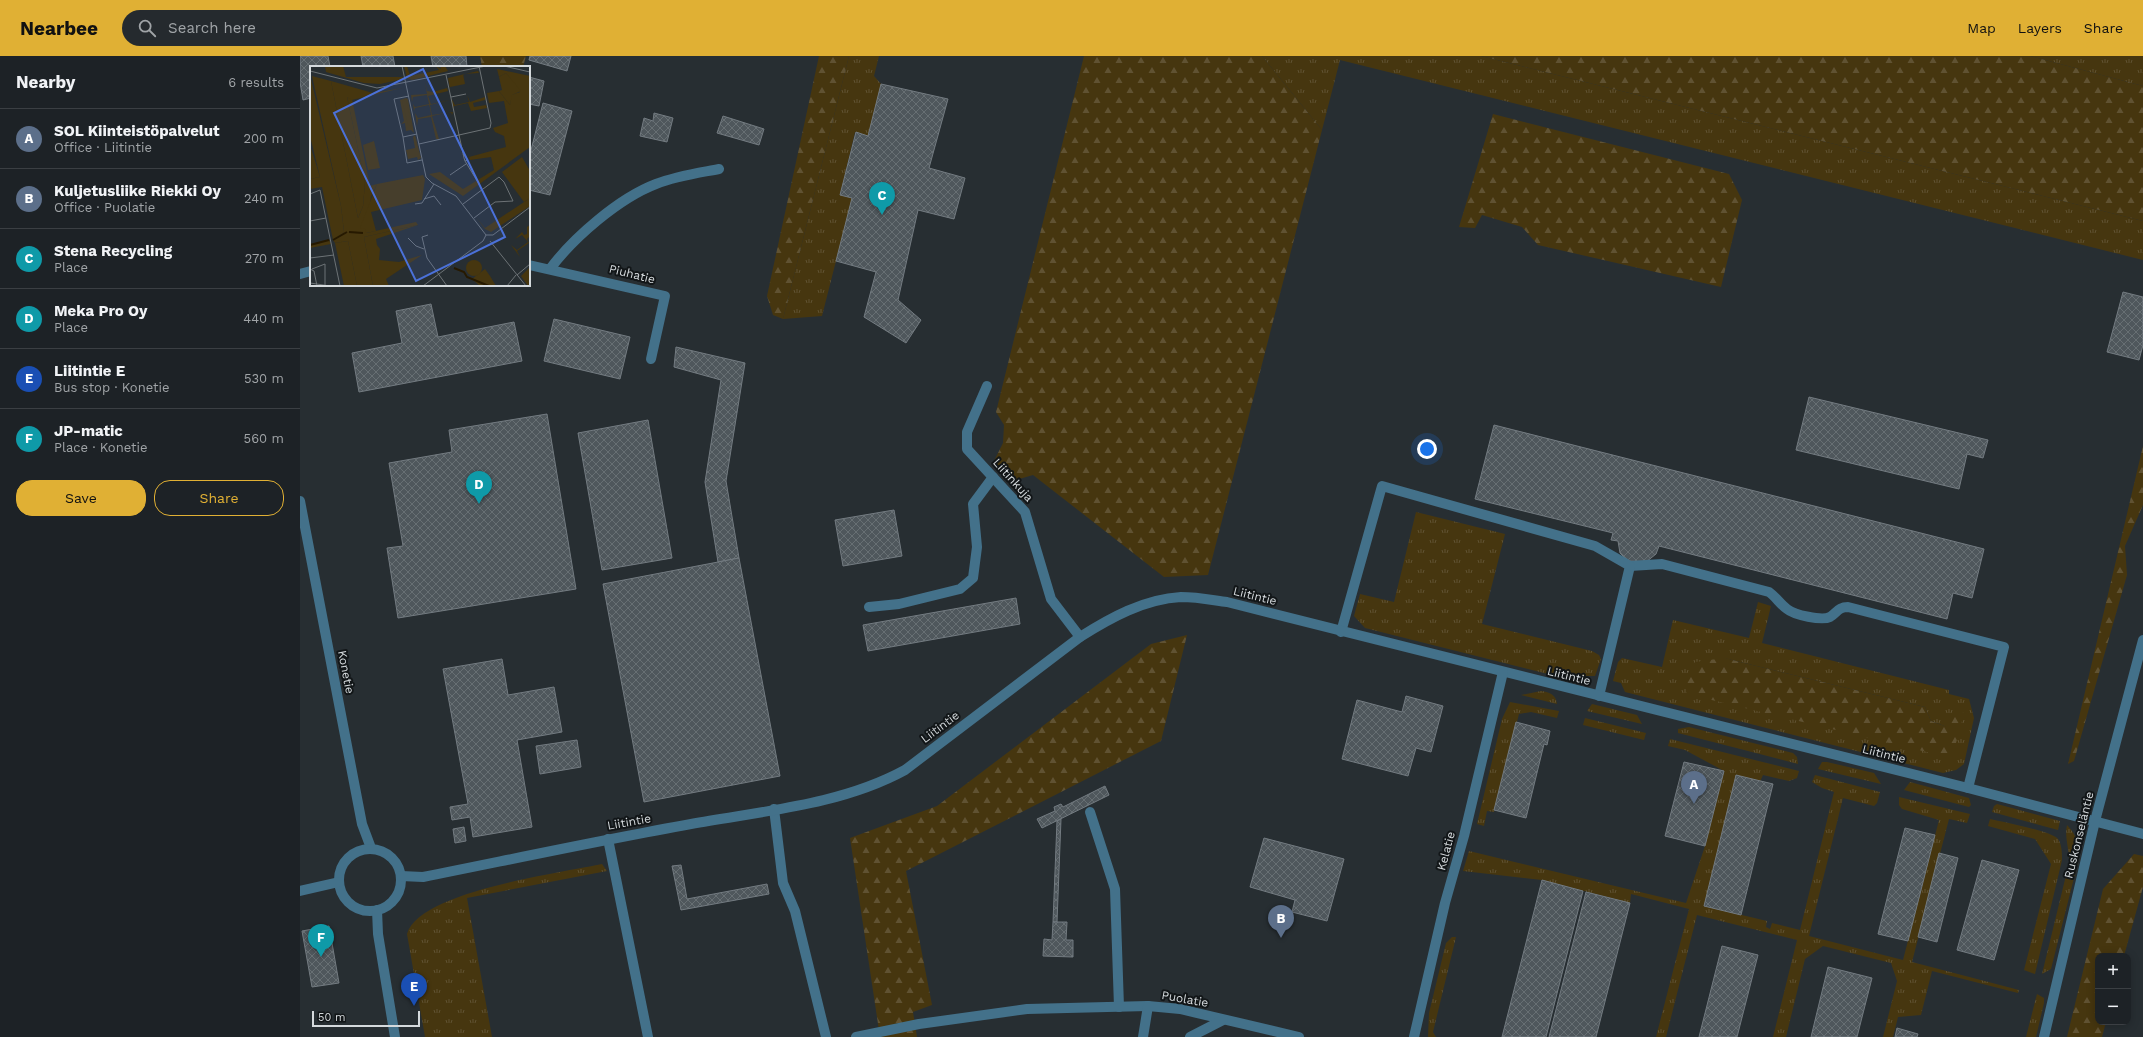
<!DOCTYPE html>
<meta charset="utf-8">
<style>
:root{--surface:#1d2226;--page:#252a2e;--text:#f1f3f6;--muted:#a0a4a7;--line:#3b3f43;--accent:#e0b034}
body{margin:0;font-family:"Work Sans",sans-serif;background:var(--page);color:var(--text)}
.controls{position:absolute;right:12px;bottom:12px;display:grid;overflow:hidden;border-radius:8px;box-shadow:0 2px 10px #0003}
.controls button{width:36px;height:36px;display:grid;place-items:center;padding:0;border:0;border-bottom:1px solid var(--line);background:var(--surface);color:var(--text);font:20px sans-serif}
.scale{position:absolute;left:12px;bottom:10px;width:108px;box-sizing:border-box;padding-left:4px;border:2px solid #d5dadd;border-top:0;font-size:11px;line-height:14px;white-space:nowrap;color:#d5dadd;-webkit-text-stroke:3px #121618;paint-order:stroke}
.you{position:absolute;left:1127px;top:393px;width:14px;height:14px;margin:-10px;border:3px solid #fff;border-radius:50%;background:#1a73e8;box-shadow:0 0 0 6px #1a73e833}
.badge{display:grid;place-items:center;width:26px;height:26px;border-radius:50%;background:var(--accent);color:#fff;font-size:13px;font-weight:700}
.pin{position:absolute;translate:-50% -33px;filter:drop-shadow(0 1px 2px #0008)}
.pin::after{content:'';position:absolute;top:21px;width:14px;height:12px;background:inherit;clip-path:polygon(0 0,100% 0,50% 100%)}
.list{margin:0;padding:0;list-style:none}
h2{display:flex;justify-content:space-between;align-items:center;height:52px;margin:0;padding:0 16px;font-size:17px}
h2 small{font-size:13px;font-weight:400;color:var(--muted)}
.list li{display:grid;grid-template-columns:26px 1fr auto;gap:12px;align-items:center;box-sizing:border-box;height:60px;padding:0 16px;border-top:1px solid var(--line)}
.list b{display:block;font-size:15px;white-space:nowrap}
.list p{margin:0;font-size:13px;white-space:nowrap;color:var(--muted)}
.list em{font-size:13px;font-style:normal;color:var(--muted)}
.actions{display:flex;gap:8px;padding:12px 16px}
.actions a{flex:1;padding:9px 0;border:1px solid var(--accent);border-radius:16px;text-align:center;font-size:14px;color:var(--accent)}
.actions .main{background:var(--accent);color:#111}
.icon{flex:none;width:22px;height:22px;fill:none;stroke:currentColor;stroke-width:2;stroke-linecap:round;stroke-linejoin:round}
.map{position:relative;flex:none;width:1843px;height:981px;overflow:hidden}
header{display:flex;align-items:center;gap:24px;box-sizing:border-box;height:56px;padding:0 20px;background:var(--accent);color:#111}
header strong{font-size:19px}
nav{display:flex;gap:22px;margin-inline-start:auto;font-size:14px}
.search{width:280px;height:36px;background:var(--page);display:flex;align-items:center;gap:10px;box-sizing:border-box;padding:0 14px;border-radius:22px;color:var(--muted);font-size:15px}
main{display:flex}
aside{flex:1;background:var(--surface)}
.map>svg:first-child{display:block}
</style>
<header>
<strong>Nearbee</strong>
<div class="search"><svg class="icon" aria-label="search" viewBox="0 0 24 24"><circle cx="10" cy="10" r="6"/><path d="M15 15l6 6"/></svg>Search here</div>
<nav><a>Map</a><a>Layers</a><a>Share</a></nav>
</header>
<main>
<aside>
<h2>Nearby<small>6 results</small></h2>
<ul class="list">
<li><span class="badge" style="background:#5c6f8a">A</span><div><b>SOL Kiinteistöpalvelut</b><p>Office · Liitintie</p></div><em>200 m</em></li>
<li><span class="badge" style="background:#5c6f8a">B</span><div><b>Kuljetusliike Riekki Oy</b><p>Office · Puolatie</p></div><em>240 m</em></li>
<li><span class="badge" style="background:#0f9aa8">C</span><div><b>Stena Recycling</b><p>Place</p></div><em>270 m</em></li>
<li><span class="badge" style="background:#0f9aa8">D</span><div><b>Meka Pro Oy</b><p>Place</p></div><em>440 m</em></li>
<li><span class="badge" style="background:#1a4fb4">E</span><div><b>Liitintie E</b><p>Bus stop · Konetie</p></div><em>530 m</em></li>
<li><span class="badge" style="background:#0f9aa8">F</span><div><b>JP-matic</b><p>Place · Konetie</p></div><em>560 m</em></li>
</ul>
<div class="actions"><a class="main">Save</a><a>Share</a></div>
</aside>
<div class="map">
<svg width="1843" height="981" viewBox="0 0 1843 981">
<defs>
<pattern id="grass-tufts" width="24" height="20" patternUnits="userSpaceOnUse"><rect width="24" height="20" fill="#46360f"/><path d="M3 7l-1-3M5 7V3M7 7l1-3M15 17l-1-3M17 17v-4M19 17l1-3" fill="none" stroke="#605232"/></pattern>
<pattern id="forest-firs" width="22" height="20" patternUnits="userSpaceOnUse"><rect width="22" height="20" fill="#46360f"/><path d="M5 1l3.5 6h-7zM16 11l3.5 6h-7z" fill="#605232"/></pattern>
<pattern id="building-cross-hatch" width="8" height="8" patternUnits="userSpaceOnUse"><rect width="8" height="8" fill="#4f575c"/><path d="M0 0l8 8M0 8l8-8" fill="none" stroke="#676f73"/></pattern>
</defs>
<rect width="100%" height="100%" fill="#272e32"/>
<g fill="url(#grass-tufts)" fill-rule="evenodd">
<polygon points="549,0 579,0 574,20 581,28 568,80 555,76 540,139 552,142 522,260 483,263"/>
<polygon points="962,0 1181,0 1843,165 1843,204 1040,4 1022,74"/>
<polygon points="1730,0 1843,0 1843,30"/>
<polygon points="1116,456 1205,478 1182,568 1292,595 1299,599 1301,603 1295,620 1286,620 1272,624 1065,572 1054,560 1060,538 1094,546"/>
<path d="M1458,546l13,4 -9,37 187,47v4l20,5 5,19 -10,46 -8,6 -13,3 -318,-81 -4,-9 -8,-2 5,-19 4,-4 40,9 11,-47 76,18zM1424,602l201,49 6,14 16,6z"/>
<path d="M1241,635c9,1 15,4 16,13l-36,-9z"/>
<polygon points="1210,646 1259,655 1257,662 1231,656 1219,658 1194,756 1187,755 1184,770 1177,768 1202,663"/>
<polygon points="1292,648 1337,659 1342,668 1287,655"/>
<polygon points="1285,662 1346,677 1344,684 1283,669"/>
<polygon points="1389,671 1493,697 1497,701 1498,708 1378,677 1378,673"/>
<polygon points="1370,683 1499,715 1497,722 1489,725 1463,719 1404,850 1467,865 1466,871 1470,873 1472,867 1500,874 1534,736 1522,732 1512,726 1515,719 1580,736 1577,747 1574,750 1543,742 1509,880 1603,904 1639,764 1602,753 1599,749 1599,741 1670,758 1667,767 1649,763 1612,906 1719,934 1718,937 1632,915 1621,959 1598,961 1593,981 1583,981 1597,925 1591,907 1523,890 1505,903 1486,981 1473,981 1497,884 1397,859 1366,981 1356,981 1389,853 1331,838 1330,847 1242,824 1163,815 1169,795 1386,847 1405,790 1424,715 1385,694 1368,690"/>
<polygon points="1522,706 1527,706 1574,717 1581,728 1518,713"/>
<polygon points="1610,726 1669,742 1671,749 1669,751 1604,734"/>
<polygon points="1697,748 1760,765 1758,774 1692,756 1694,750"/>
<path d="M1690,763c13,3 61,12 68,20 4,6 4,14 4,21l-27,114 -11,-4 27,-106 -16,-25 -47,-13z"/>
<path d="M1767,769c11,11 12,22 11,37l-27,107 -9,5 27,-111c1,-13 -5,-25 -2,-38z"/>
<path d="M302,808l5,7 -140,27 25,139h-67l-18,-103c12,-43 154,-61 195,-70z"/>
<polygon points="1152,881 1156,881 1133,976 1136,981 1128,981 1129,957 1146,887"/>
<polygon points="1737,938 1744,942 1744,947 1736,981 1726,981"/>
</g>
<g fill="url(#forest-firs)">
<polygon points="180,0 226,0 223,11 182,11"/>
<polygon points="519,0 549,0 483,263 473,259 467,240"/>
<polygon points="784,0 962,0 1022,74 908,519 864,521 733,419 716,424 692,409 703,387 704,369 696,356"/>
<polygon points="1181,0 1730,0 1843,30 1843,165"/>
<polygon points="1193,58 1429,118 1442,144 1421,231 1238,189 1222,171 1182,159 1175,172 1159,171"/>
<polygon points="1843,390 1843,449 1825,490 1827,519 1774,705 1768,708"/>
<polygon points="887,579 861,685 606,815 632,949 613,956 617,981 580,981 550,782 637,750 851,588"/>
<polygon points="1424,602 1625,651 1631,665 1646,671 1654,655 1664,657 1652,702 1387,638 1385,625 1395,606"/>
<polygon points="1834,798 1843,800 1843,831 1824,900 1798,900 1798,966 1806,966 1802,981 1767,981 1803,833"/>
</g>
<g fill="url(#building-cross-hatch)" stroke="#737b81">
<polygon points="0,0 28,0 30,11 11,11 11,42 3,44 0,26"/>
<polygon points="61,0 93,0 95,11 63,11"/>
<polygon points="131,0 166,0 167,11 133,11"/>
<polygon points="230,0 271,0 267,15 229,4"/>
<polygon points="229,21 244,25 239,50 229,48"/>
<polygon points="581,28 648,43 629,112 665,122 654,163 618,154 598,244 621,264 606,287 564,261 576,216 536,205 552,142 540,139 556,76 568,80"/>
<polygon points="243,47 272,55 250,139 229,134 229,102"/>
<polygon points="354,57 373,62 367,86 340,80 344,62 353,65"/>
<polygon points="423,60 464,73 459,89 417,77"/>
<polygon points="1823,236 1843,241 1843,289 1839,304 1807,296"/>
<polygon points="131,248 138,281 214,266 222,305 59,336 52,297 102,287 96,255"/>
<polygon points="254,263 330,281 320,323 244,305"/>
<polygon points="376,291 445,307 426,425 439,502 418,506 405,426 421,324 374,311"/>
<polygon points="1509,341 1688,384 1683,402 1667,398 1659,433 1496,394"/>
<polygon points="247,358 276,533 98,562 87,492 103,490 89,407 152,396 149,374"/>
<polygon points="348,364 372,502 302,514 278,377"/>
<polygon points="1194,369 1684,493 1672,542 1653,537 1647,563 1359,490 1356,498 1346,506 1328,505 1320,497 1318,485 1311,484 1313,477 1175,443"/>
<polygon points="594,454 602,500 543,510 535,464"/>
<polygon points="439,502 480,720 344,746 303,528"/>
<polygon points="716,542 720,568 568,595 563,569"/>
<polygon points="202,603 208,639 254,631 262,676 217,684 232,771 173,781 170,761 152,764 150,751 168,748 143,613"/>
<polygon points="1106,640 1143,650 1131,696 1116,692 1108,720 1042,703 1057,644 1102,656"/>
<polygon points="1216,666 1250,675 1247,689 1244,688 1226,762 1194,754"/>
<polygon points="277,684 281,711 240,718 236,690"/>
<polygon points="1384,706 1424,715 1405,790 1365,780"/>
<polygon points="1436,719 1473,728 1441,859 1404,850"/>
<polygon points="805,730 809,739 742,772 737,763 755,755 754,751 761,748 763,751"/>
<polygon points="761,763 757,866 753,866 757,765"/>
<polygon points="164,771 166,785 155,787 153,773"/>
<polygon points="1605,772 1635,779 1608,885 1578,878"/>
<polygon points="964,782 1044,803 1027,865 992,856 995,844 950,831"/>
<polygon points="1639,797 1658,802 1637,886 1618,881"/>
<polygon points="1682,804 1719,814 1694,904 1657,894"/>
<polygon points="381,809 387,843 467,828 469,838 381,854 372,810"/>
<polygon points="1242,824 1283,835 1246,981 1202,981"/>
<polygon points="1286,836 1330,847 1296,981 1249,981"/>
<polygon points="753,866 767,866 766,884 773,884 773,901 743,900 744,883 752,884"/>
<polygon points="29,870 39,927 12,931 2,875"/>
<polygon points="1422,890 1458,899 1437,981 1399,981"/>
<polygon points="1528,911 1572,922 1557,981 1511,981"/>
<polygon points="1597,972 1618,978 1617,981 1595,981"/>
</g>
<g fill="none" stroke-linecap="round" stroke-linejoin="round">
<g stroke="#43718a" stroke-width="10">
<polyline points="229,209 365,240 351,303"/>
<path d="M250,213c23,-31 69,-71 106,-85 20,-8 42,-11 63,-15"/>
<polyline points="0,218 11,215"/>
<polyline points="687,330 667,376 667,393 725,456 751,543 780,581"/>
<polyline points="0,445 62,768 71,792"/>
<path d="M1330,510l32,-2 107,28c7,5 11,12 18,17 7,6 35,12 43,8 7,-4 8,-10 18,-10l156,40 -36,141"/>
<polyline points="569,551 599,548 660,533 673,522 677,491 673,448 693,421"/>
<polyline points="1041,576 1082,430 1295,490 1330,510 1299,640"/>
<polyline points="474,753 483,827 495,855 526,981"/>
<polyline points="790,756 815,833 819,951"/>
<polyline points="308,783 348,981"/>
<circle cx="70" cy="824" r="31"/>
<path d="M101,820l22,1c90,-18 179,-37 268,-53 71,-13 150,-19 214,-54l175,-133c30,-19 64,-38 101,-40 16,0 31,3 46,5l741,186 175,46"/>
<polyline points="0,835 39,826"/>
<polyline points="77,854 78,878 95,981"/>
<polyline points="556,981 619,968 727,953 848,950"/>
<polyline points="843,981 848,950 880,953 999,981"/>
<polyline points="890,981 923,964"/>
<polyline points="1114,981 1145,847 1164,780 1203,616"/>
<polyline points="1744,981 1795,765 1843,584"/>
</g>
</g>
<g text-anchor="middle" dominant-baseline="central" stroke-width="4" stroke-linejoin="round" paint-order="stroke">
<g font-size="12" fill="#d5dadd" stroke="#121618">
<text transform="translate(332 218) rotate(14)">Piuhatie</text>
<text transform="translate(713 424) rotate(48)">Liitinkuja</text>
<text transform="translate(955 540) rotate(14)">Liitintie</text>
<text transform="translate(46 616) rotate(79)">Konetie</text>
<text transform="translate(1269 620) rotate(14)">Liitintie</text>
<text transform="translate(640 671) rotate(-37)">Liitintie</text>
<text transform="translate(1584 698) rotate(14)">Liitintie</text>
<text transform="translate(329 766) rotate(-10)">Liitintie</text>
<text transform="translate(1779 779) rotate(-76)">Ruskonseläntie</text>
<text transform="translate(1146 795) rotate(-75)">Kelatie</text>
<text transform="translate(885 943) rotate(10)">Puolatie</text>
</g>
</g>
<g transform="translate(10 10)">
<rect width="220" height="220" fill="#272e32"/>
<path d="M168,5l1,2 -16,1 2,10 -15,3v2l-2,-11zM2,10l19,5 27,137 5,-12 2,-24 -18,-85 5,2 18,87 7,-2 -6,13 -5,36 50,-11 2,3 -54,12 9,49h-16l-9,-45 -13,2 -2,-3 11,-8 -3,-26zM115,17l2,8 6,1 14,-4 1,3 -20,5 3,8 19,-4 -20,5 2,10 21,-3 -1,3 -1,-3 -19,4 7,23h-3l-5,-22 -13,2 -1,7 -2,-13 3,5 13,-3 -1,-7 -1,-3 -14,3 -1,3 -1,-7 2,3 14,-3 -2,-9 -14,2 -1,5 -1,-7 16,-1zM157,29l3,7 15,-5v3l-12,3 1,4 12,-2 1,3 -16,3 -3,-8 -14,3v4l-3,-12 4,7 14,-3zM96,32l2,1 6,34 -3,-3 -5,1 -1,-8 -4,1 3,-3 -4,-21zM105,69l6,23 -3,2 -1,-3 -9,2 -2,-9 9,-2 -2,-11zM1,82l9,29 -10,2v-28zM220,132v8l-39,26 -6,-3 -9,-12 9,11zM19,174l2,4 -21,4v-3zM220,201v19h-2l-7,-10z" fill="#46360f"/>
<path d="M15,0h18l3,11h57v2l-23,5 -16,-1 -38,-11zM94,0h3l3,10 29,-6 -3,-4 5,3 -1,-3h5l3,5 -36,9 -5,-2zM187,3l33,7v71l-67,49 -34,-22 11,-2 23,17 31,-19 -3,-13 -21,3 -1,-3 37,-10 -2,-11 -9,-4 -2,-4 15,-5 -4,-22 -15,2 -2,-10 12,-2 11,14 1,-10 9,-3 -14,-19 -7,4zM0,9l31,131 3,26 -11,8 -11,-53 -12,2v-10l10,-2 -10,-41zM21,15l42,12 29,-5 -50,12 -5,-3 18,85 -2,24 -5,12zM96,33l6,27 -1,1 -3,-3 -6,-23zM64,75l6,27 -12,2 -5,-25zM212,91l8,14v27l-6,4 -22,-30zM113,109l2,4 -3,21 -51,12 5,19 -10,2 -1,-4 -5,-1 17,-44zM108,159l-42,14 1,6 3,4 -1,11 20,2 23,-7 -36,24 3,7h-16l-9,-49zM220,159v11l-3,3 2,4 -12,8 3,6 -9,-12 6,5 11,-8 -6,-7 -7,4 7,-7 2,3 3,-1v-7zM38,175l9,45h-13l-9,-43zM175,203l5,7 6,10h-16l-8,-7z" fill="#46360f"/>
<path d="M196,7l15,18 -9,4 -2,10 -11,-14 3,-1 -3,-13z" fill="#46360f"/>
<path d="M156 202a8 8 0 1 1 16 0a8 8 0 1 1-16 0Z" fill="#46360f"/>
<path fill="none" stroke="#261900" stroke-width="2" d="M39,166l14,1M23,174l14,-8M0,179l19,-5M144,202l10,4 3,5 22,9"/>
<path fill="none" stroke="#6d7376" stroke-width="1" d="M92,0l24,111 6,6 24,13 30,39M194,0l26,6M0,5l67,17 109,-22M136,9l18,83 1,3 3,-1 -5,-6M141,31l15,-3M107,68l-14,3 4,26 15,-3M93,71l-9,-38 15,-3M109,78l71,-16 1,-5 -12,-57M155,95l17,28M140,109l16,-11M0,128l10,-4 20,96M114,133l10,-3 7,9M105,138l7,-1 12,-19M153,138l36,-27 5,5 9,19 -18,1 -21,16M0,155l16,-3M118,169l-6,2 5,21 20,28M98,172l8,8 8,3M180,175l36,45M0,192l24,-3M0,203l4,2 3,15M2,203l13,-5v22M207,209l13,-11M0,217l20,3M113,220l60,-45 3,-6h7l37,-28M197,220l9,-11"/>
<path fill="#4b71d9" fill-opacity="0.15" stroke="#4b71d9" stroke-width="2" d="M113,3l82,168 -89,44 -82,-168z"/>
<rect width="220" height="220" fill="none" stroke="#d5dadd" stroke-width="2"/>
</g>
</svg>
<div class="controls">
<button>+</button>
<button>−</button>
</div>
<div class="scale">50 m</div>
<div class="you"></div>
<div class="pin badge" style="left:1394px;top:748px;background:#5c6f8a">A</div>
<div class="pin badge" style="left:981px;top:882px;background:#5c6f8a">B</div>
<div class="pin badge" style="left:582px;top:159px;background:#0f9aa8">C</div>
<div class="pin badge" style="left:179px;top:448px;background:#0f9aa8">D</div>
<div class="pin badge" style="left:114px;top:950px;background:#1a4fb4">E</div>
<div class="pin badge" style="left:21px;top:901px;background:#0f9aa8">F</div>
</div>
</main>
